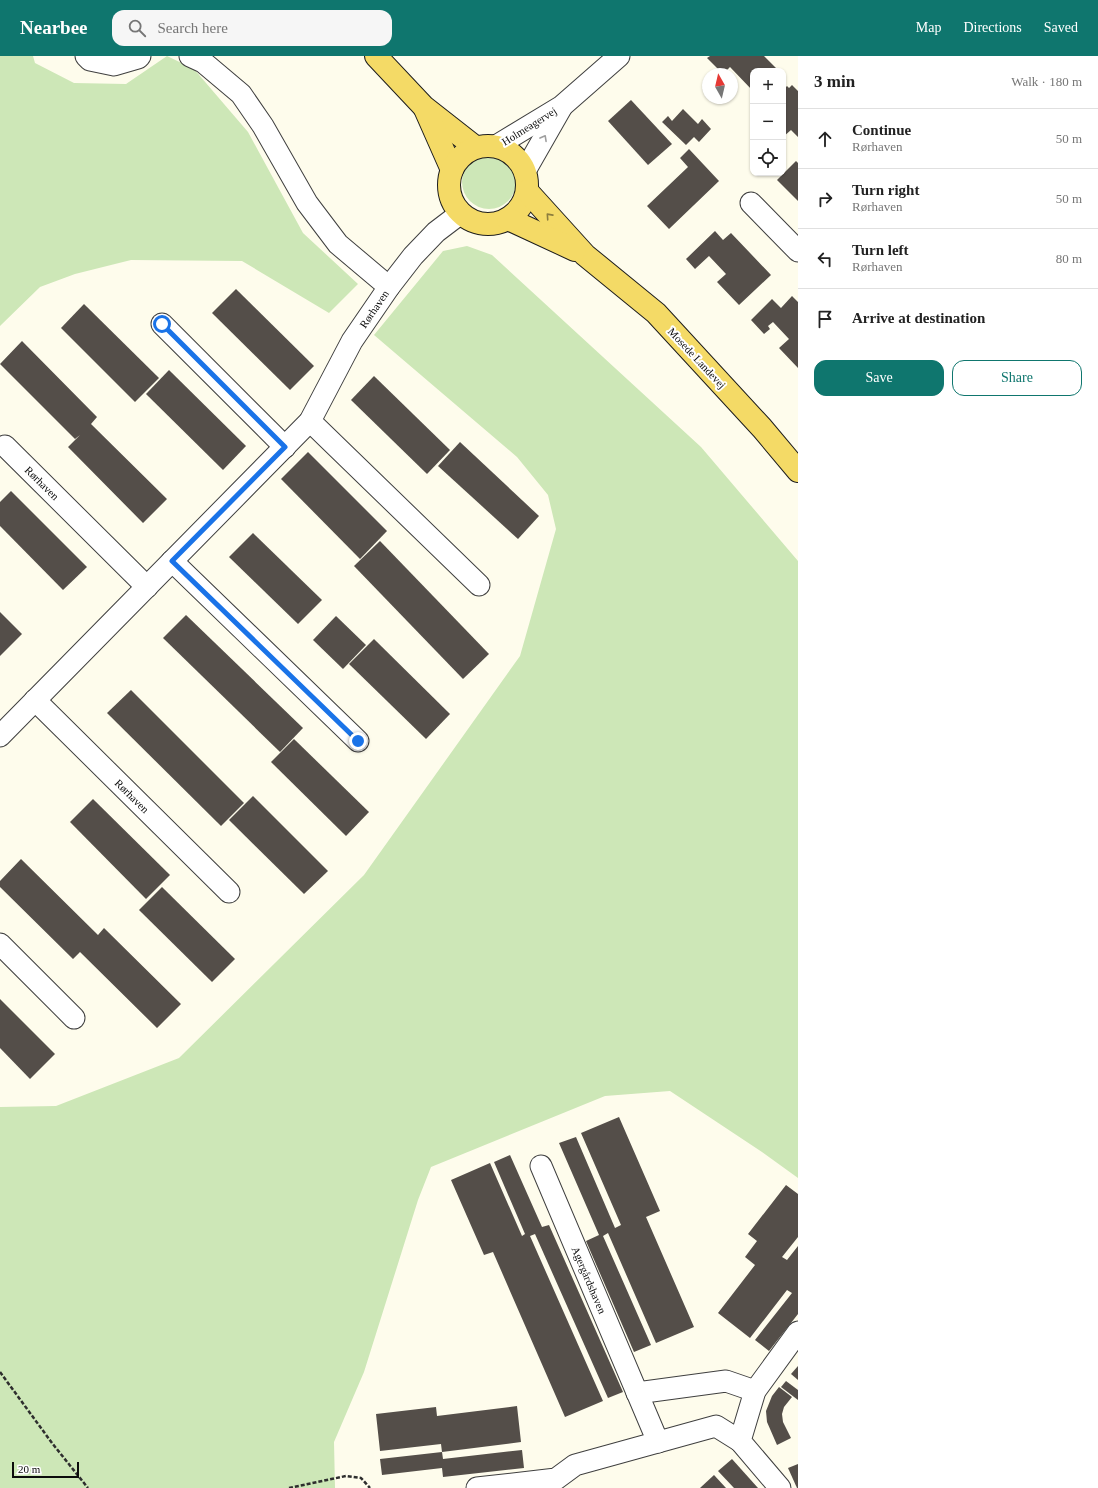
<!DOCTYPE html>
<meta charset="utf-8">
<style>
:root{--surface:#fff;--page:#f6f6f6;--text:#222;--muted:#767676;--line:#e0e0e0;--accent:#0f766e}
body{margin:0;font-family:"Times New Roman",serif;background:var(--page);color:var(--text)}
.controls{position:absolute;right:12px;top:12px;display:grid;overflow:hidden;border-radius:8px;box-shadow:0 1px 3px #0004}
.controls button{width:36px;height:36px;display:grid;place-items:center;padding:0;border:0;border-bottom:1px solid var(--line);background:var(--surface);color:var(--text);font:20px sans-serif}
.compass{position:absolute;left:702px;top:12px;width:36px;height:36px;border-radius:50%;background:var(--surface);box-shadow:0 1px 3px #0004;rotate:352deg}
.scale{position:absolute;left:12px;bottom:10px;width:67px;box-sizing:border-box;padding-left:4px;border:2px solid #0c0c0c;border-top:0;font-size:11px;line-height:14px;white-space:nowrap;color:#0c0c0c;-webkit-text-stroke:3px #fff;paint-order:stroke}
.stop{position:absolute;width:12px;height:12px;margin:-9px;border:3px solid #1a73e8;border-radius:50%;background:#fff}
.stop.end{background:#1a73e8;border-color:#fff;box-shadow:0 1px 4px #0008}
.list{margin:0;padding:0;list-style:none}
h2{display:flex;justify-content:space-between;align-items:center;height:52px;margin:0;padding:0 16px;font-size:17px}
h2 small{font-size:13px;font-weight:400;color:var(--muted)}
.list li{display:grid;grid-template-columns:26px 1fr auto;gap:12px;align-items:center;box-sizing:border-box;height:60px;padding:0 16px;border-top:1px solid var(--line)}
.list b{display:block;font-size:15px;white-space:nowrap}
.list p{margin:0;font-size:13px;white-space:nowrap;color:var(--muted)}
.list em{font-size:13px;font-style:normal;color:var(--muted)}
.actions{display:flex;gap:8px;padding:12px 16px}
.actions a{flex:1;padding:9px 0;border:1px solid var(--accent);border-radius:12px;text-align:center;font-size:14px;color:var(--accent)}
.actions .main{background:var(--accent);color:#fff}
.icon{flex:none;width:22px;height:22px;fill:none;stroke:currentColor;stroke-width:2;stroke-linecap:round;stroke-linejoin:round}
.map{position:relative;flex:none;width:798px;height:1432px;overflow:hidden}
header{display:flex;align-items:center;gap:24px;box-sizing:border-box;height:56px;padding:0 20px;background:var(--accent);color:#fff}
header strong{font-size:19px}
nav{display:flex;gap:22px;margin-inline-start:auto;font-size:14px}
.search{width:280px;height:36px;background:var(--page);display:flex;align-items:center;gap:10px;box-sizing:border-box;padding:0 14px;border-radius:12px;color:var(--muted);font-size:15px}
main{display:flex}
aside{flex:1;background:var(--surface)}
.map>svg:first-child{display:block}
</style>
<header>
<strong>Nearbee</strong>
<div class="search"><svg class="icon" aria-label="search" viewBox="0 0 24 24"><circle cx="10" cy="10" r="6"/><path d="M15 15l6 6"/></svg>Search here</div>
<nav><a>Map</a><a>Directions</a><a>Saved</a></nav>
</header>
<main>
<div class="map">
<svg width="798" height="1432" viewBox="0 0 798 1432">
<rect width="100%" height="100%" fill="#fefcec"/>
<g fill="#cde7b7">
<polygon points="0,0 33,0 35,7 74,27 126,28 167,0 194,13 248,76 303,177 358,228 329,257 242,205 131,204 75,218 40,231 0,270"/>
<circle cx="489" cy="126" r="27"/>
<polygon points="467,190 492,199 701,391 798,505 798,1122 762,1096 670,1035 605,1040 431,1111 418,1144 364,1316 334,1386 335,1432 0,1432 0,1051 56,1050 179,1002 364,819 520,600 556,473 548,439 517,401 374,279 443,195"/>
</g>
<g fill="#544e49">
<polygon points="710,0 764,0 779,15 753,15 753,35 730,11 723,18 707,2"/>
<polygon points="792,29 798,35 798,81 791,74 783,81 783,34 787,30 789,32"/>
<polygon points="631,44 672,88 648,109 608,65"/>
<polygon points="683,53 698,68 702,63 711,73 699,86 694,81 686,89 662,66 668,60 672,65"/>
<polygon points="689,93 719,125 669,173 647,150 688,111 680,102"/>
<polygon points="796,105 798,107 798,145 777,124"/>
<polygon points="715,175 723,184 731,177 771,219 739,249 717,226 726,218 709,200 695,213 686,203"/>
<polygon points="236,233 314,310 290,334 212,257"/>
<polygon points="792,240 798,246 798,312 779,292 789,283 773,266 768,270 770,273 764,278 751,264 772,243 781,252"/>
<polygon points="84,248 159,322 135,346 61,272"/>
<polygon points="22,285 97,361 91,368 167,443 143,467 68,391 80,379 75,383 0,308"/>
<polygon points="169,314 246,390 223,414 146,338"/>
<polygon points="374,320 450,394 427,418 351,344"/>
<polygon points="460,386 539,460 518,483 438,410"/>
<polygon points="308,396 387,475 360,503 281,423"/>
<polygon points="11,435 87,511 63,534 0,470 0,446"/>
<polygon points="253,477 322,544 298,568 229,501"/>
<polygon points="380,485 489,598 463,623 354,510"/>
<polygon points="0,556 22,578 0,600"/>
<polygon points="186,559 303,672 280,696 163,582"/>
<polygon points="336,560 366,589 343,613 313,584"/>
<polygon points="374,583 450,658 426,683 349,608"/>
<polygon points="131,634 244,747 221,770 107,657"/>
<polygon points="294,683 369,756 346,780 271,706"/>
<polygon points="253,740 328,815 304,838 229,764"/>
<polygon points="93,743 170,819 146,843 70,766"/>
<polygon points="21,803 98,879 104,872 181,948 157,972 80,896 73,903 0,831 0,825"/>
<polygon points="162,831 235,903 212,926 139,854"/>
<polygon points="0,943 55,998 30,1023 0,992"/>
<polygon points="619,1061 660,1155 646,1161 694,1271 656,1287 608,1177 603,1180 651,1289 634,1296 586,1185 599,1179 559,1087 576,1081 615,1172 621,1169 581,1077"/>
<polygon points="510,1099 542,1171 549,1169 623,1336 608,1342 535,1178 530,1180 603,1345 565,1361 493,1196 484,1199 451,1124 490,1107 522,1180 525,1178 494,1106"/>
<polygon points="786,1129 798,1138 798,1181 782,1201 787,1204 798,1190 798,1258 769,1295 755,1284 792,1237 787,1234 750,1282 718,1257 755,1209 745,1201 757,1185 748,1178"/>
<polygon points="798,1310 798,1324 791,1318"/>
<polygon points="786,1325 798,1334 798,1344 781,1331"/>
<polygon points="779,1331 792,1341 784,1351 782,1358 783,1366 791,1382 777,1389 767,1366 766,1355 772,1340"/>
<polygon points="517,1350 521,1386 442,1396 441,1388 380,1395 376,1358 436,1351 437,1360"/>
<polygon points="522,1394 524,1412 443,1421 442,1412 382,1419 380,1403 442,1396 443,1403"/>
<polygon points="732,1403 758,1432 734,1432 718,1415"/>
<polygon points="798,1408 798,1432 797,1432 788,1412"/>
<polygon points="714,1419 726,1432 700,1432"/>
</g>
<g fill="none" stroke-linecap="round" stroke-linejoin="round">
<g stroke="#3f3f3f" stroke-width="23">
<g id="minor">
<polyline points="86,0 90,4 114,9 138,2 140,0"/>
<polyline points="190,0 203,6 241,38 263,70 307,147 338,188 389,231"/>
<polyline points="496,90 562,50 619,0"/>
<polyline points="525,115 561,52"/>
<polyline points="751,147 798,195"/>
<polyline points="162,268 285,391"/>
<polyline points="310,365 479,529"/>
<polyline points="5,390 147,531"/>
<polyline points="172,505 358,685"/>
<polyline points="35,644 229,836"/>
<polyline points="0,680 310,365 352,285 389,231 413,200 436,176 461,157"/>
<polyline points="0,888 74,962"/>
<polyline points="541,1110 658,1386"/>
<polyline points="637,1337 726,1325 755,1335"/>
<polyline points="477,1432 556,1423 575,1409 716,1370 740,1385"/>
<polyline points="780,1432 740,1385 755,1335 798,1276"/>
</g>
</g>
<g stroke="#1d1d1d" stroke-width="24">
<g id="major">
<polyline points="376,0 424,51 475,91"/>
<polyline points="425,53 452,114"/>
<circle cx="488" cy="129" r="39"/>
<polyline points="527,135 585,199 656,257 762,372 798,415"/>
<polyline points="508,163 575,194"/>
</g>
</g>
<g stroke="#2e2e2e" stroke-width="2.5" stroke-dasharray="4 2" stroke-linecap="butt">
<polyline points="0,1316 52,1387 88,1432"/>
<polyline points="289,1432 346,1420 361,1422 370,1432"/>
</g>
<use href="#minor" stroke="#fff" stroke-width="21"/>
<use href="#major" stroke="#f4da66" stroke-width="22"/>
</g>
<defs><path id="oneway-chevron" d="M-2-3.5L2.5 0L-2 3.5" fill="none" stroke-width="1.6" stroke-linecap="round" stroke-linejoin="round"/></defs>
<use stroke="#9e9e9e" href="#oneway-chevron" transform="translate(544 82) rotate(-61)"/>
<use stroke="#8c7d3e" href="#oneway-chevron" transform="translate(549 160) rotate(-132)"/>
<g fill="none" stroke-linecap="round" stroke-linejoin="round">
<polyline stroke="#1a73e8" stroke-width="5" points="162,268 285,391 172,505 358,685"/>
</g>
<g text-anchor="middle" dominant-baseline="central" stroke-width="4" stroke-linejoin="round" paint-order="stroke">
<g font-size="11" fill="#0c0c0c" stroke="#fff">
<text transform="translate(529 70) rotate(-32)">Holmeagervej</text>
<text transform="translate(374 253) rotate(-56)">Rørhaven</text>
<text transform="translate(697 302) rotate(47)">Mosede Landevej</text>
<text transform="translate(42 427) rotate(45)">Rørhaven</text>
<text transform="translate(132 740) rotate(45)">Rørhaven</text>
<text transform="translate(589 1224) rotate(67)">Agergårdshaven</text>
</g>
</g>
</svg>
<div class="controls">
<button>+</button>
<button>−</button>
<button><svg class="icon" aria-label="locate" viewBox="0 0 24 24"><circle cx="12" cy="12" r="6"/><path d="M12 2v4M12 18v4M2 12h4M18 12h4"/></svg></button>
</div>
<svg class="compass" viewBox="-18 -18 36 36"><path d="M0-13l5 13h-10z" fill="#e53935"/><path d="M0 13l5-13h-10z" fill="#767676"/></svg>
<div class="scale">20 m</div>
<div class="stop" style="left:162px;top:268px"></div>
<div class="stop end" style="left:358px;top:685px"></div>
</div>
<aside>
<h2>3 min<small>Walk · 180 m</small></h2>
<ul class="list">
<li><svg class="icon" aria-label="ahead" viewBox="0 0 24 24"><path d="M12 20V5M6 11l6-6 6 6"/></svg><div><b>Continue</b><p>Rørhaven</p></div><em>50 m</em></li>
<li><svg class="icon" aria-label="right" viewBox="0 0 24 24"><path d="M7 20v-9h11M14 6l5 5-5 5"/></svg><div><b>Turn right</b><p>Rørhaven</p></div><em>50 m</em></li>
<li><svg class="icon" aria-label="left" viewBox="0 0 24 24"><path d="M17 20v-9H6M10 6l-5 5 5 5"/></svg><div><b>Turn left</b><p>Rørhaven</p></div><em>80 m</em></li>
<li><svg class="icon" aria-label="arrive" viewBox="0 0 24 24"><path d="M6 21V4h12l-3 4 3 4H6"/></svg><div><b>Arrive at destination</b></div></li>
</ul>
<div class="actions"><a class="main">Save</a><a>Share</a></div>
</aside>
</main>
